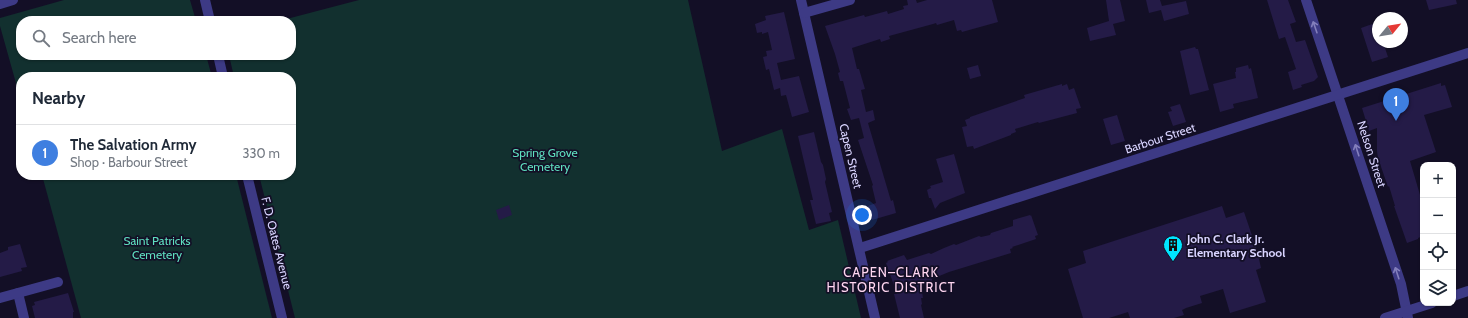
<!DOCTYPE html>
<meta charset="utf-8">
<style>
:root{--surface:#fff;--page:#f6f6f7;--text:#1f2937;--muted:#747a83;--line:#e0e1e3;--accent:#117e91}
body{margin:0;font-family:Cabin,sans-serif;background:var(--page);color:var(--text)}
.controls{position:absolute;right:12px;bottom:12px;display:grid;overflow:hidden;border-radius:8px;box-shadow:0 1px 3px #0004}
.controls button{width:36px;height:36px;display:grid;place-items:center;padding:0;border:0;border-bottom:1px solid var(--line);background:var(--surface);color:var(--text);font:20px sans-serif}
.compass{position:absolute;left:1372px;top:12px;width:36px;height:36px;border-radius:50%;background:var(--surface);box-shadow:0 1px 3px #0004;rotate:60deg}
.you{position:absolute;left:862px;top:215px;width:14px;height:14px;margin:-10px;border:3px solid #fff;border-radius:50%;background:#1a73e8;box-shadow:0 0 0 6px #1a73e833}
.badge{display:grid;place-items:center;width:26px;height:26px;border-radius:50%;background:var(--accent);color:#fff;font-size:13px;font-weight:700}
.pin{position:absolute;translate:-50% -33px;filter:drop-shadow(0 1px 2px #0008)}
.pin::after{content:'';position:absolute;top:21px;width:14px;height:12px;background:inherit;clip-path:polygon(0 0,100% 0,50% 100%)}
.list{margin:0;padding:0;list-style:none}
h2{display:flex;justify-content:space-between;align-items:center;height:52px;margin:0;padding:0 16px;font-size:17px}
h2 small{font-size:13px;font-weight:400;color:var(--muted)}
.list li{display:grid;grid-template-columns:26px 1fr auto;gap:12px;align-items:center;box-sizing:border-box;height:56px;padding:0 16px;border-top:1px solid var(--line)}
.list b{display:block;font-size:15px;white-space:nowrap}
.list p{margin:0;font-size:13px;white-space:nowrap;color:var(--muted)}
.list em{font-size:13px;font-style:normal;color:var(--muted)}
.icon{flex:none;width:22px;height:22px;fill:none;stroke:currentColor;stroke-width:2;stroke-linecap:round;stroke-linejoin:round}
.map{position:relative;flex:none;width:1468px;height:318px;overflow:hidden}
.search{position:absolute;background:var(--surface);box-shadow:0 1px 3px #0004;left:16px;top:16px;width:280px;height:44px;display:flex;align-items:center;gap:10px;box-sizing:border-box;padding:0 14px;border-radius:16px;color:var(--muted);font-size:15px}
.panel{position:absolute;background:var(--surface);box-shadow:0 1px 3px #0004;left:16px;top:72px;width:280px;height:108px;border-radius:16px}
.map>svg:first-child{display:block}
</style>
<div class="map">
<svg width="1468" height="318" viewBox="0 0 1468 318">
<rect width="100%" height="100%" fill="#130f26"/>
<g fill="#12302f">
<polygon points="64,0 190,0 196,21 21,21 21,55 206,55 212,77 21,77 21,101 0,26 0,18"/>
<polygon points="359,0 688,0 722,151 782,129 809,230 838,220 861,318 295,318 259,175 291,175 291,77 234,77 229,55 291,55 291,21 279,21"/>
<polygon points="42,175 236,175 272,318 81,318"/>
</g>
<g fill="#241b47">
<polygon points="907,0 916,0 917,3 927,0 992,0 998,22 962,32 961,30 957,31 954,20 937,25 936,23 933,24 889,36 890,39 881,42 880,39 852,48 857,69 859,69 865,89 861,90 866,112 873,110 875,120 868,123 891,201 893,200 896,213 872,220 868,206 876,203 872,186 873,185 858,140 864,138 859,118 851,120 847,109 850,108 843,81 840,81 838,73 840,72 835,54 825,26 864,15 865,17 887,11 888,14 904,9 903,6 908,5"/>
<polygon points="1106,0 1120,0 1125,21 1113,24 1116,35 1090,41 1087,28 1109,21"/>
<polygon points="1146,0 1160,0 1162,6 1186,1 1189,14 1164,21 1161,10 1149,13"/>
<polygon points="1267,0 1288,0 1296,22 1290,24 1296,42 1305,40 1318,77 1314,81 1301,85 1302,87 1293,90 1288,72 1296,69 1285,37 1279,39"/>
<polygon points="1426,0 1456,0 1457,4 1429,10"/>
<polygon points="784,12 795,59 777,63 781,80 799,76 809,112 792,117 786,95 781,96 780,88 774,90 769,69 766,70 763,57 767,56 766,51 772,50 768,32 762,34 762,32 757,33 755,24 766,20 765,16"/>
<polygon points="1378,22 1378,42 1383,42 1388,57 1372,62 1361,28"/>
<polygon points="1195,47 1196,49 1198,49 1209,90 1190,95 1180,51"/>
<polygon points="978,65 981,76 970,79 967,68"/>
<polygon points="1248,65 1249,69 1251,68 1258,98 1233,104 1234,108 1220,112 1213,84 1236,78 1235,72 1236,72 1236,68"/>
<polygon points="1441,83 1441,86 1445,85 1452,107 1424,115 1436,152 1410,161 1423,205 1423,236 1418,238 1418,239 1407,243 1394,206 1395,206 1389,186 1388,187 1378,158 1377,151 1377,128 1369,131 1362,108"/>
<polygon points="1062,84 1062,86 1067,84 1069,90 1074,88 1081,108 1076,109 1077,113 1039,123 1038,122 1015,129 1016,132 1011,134 1011,135 974,149 973,146 967,147 962,127 967,126 965,120 970,118 970,117 1025,98 1024,95"/>
<polygon points="1180,104 1186,122 1173,126 1168,112 1172,111 1170,107"/>
<polygon points="1117,115 1125,141 1111,145 1103,119"/>
<polygon points="814,132 821,162 823,165 826,179 825,182 832,212 829,213 831,221 816,224 810,200 813,200 798,136"/>
<polygon points="954,154 965,193 940,203 935,209 931,198 929,198 927,190 931,188 930,186 943,182 936,159"/>
<polygon points="509,205 512,215 499,220 496,210"/>
<polygon points="1222,206 1226,218 1244,212 1260,259 1259,259 1261,268 1256,270 1266,302 1230,313 1223,289 1200,296 1202,303 1186,308 1182,310 1184,315 1174,318 1130,318 1128,312 1109,318 1083,318 1068,269 1086,263 1083,251"/>
<polygon points="1030,215 1030,216 1031,215 1038,235 1035,236 1036,239 1012,247 1013,248 1010,249 1011,253 949,272 932,279 932,281 921,285 923,298 921,298 922,304 921,305 924,318 900,318 894,294 897,294 886,263 888,262 887,261 904,255 907,260 929,253 931,254 944,248 954,244 956,245 979,236 981,237 990,235 991,233 1013,226 1013,220"/>
<polygon points="20,244 27,267 21,268 22,271 0,277 0,253 8,250 8,247"/>
<polygon points="68,293 74,312 73,312 73,318 35,318 32,306 35,305 34,302"/>
</g>
<g fill="none" stroke-linecap="round" stroke-linejoin="round">
<g stroke="#3d3a85" stroke-width="10">
<polyline points="205,0 210,21"/>
<polyline points="801,0 875,318"/>
<polyline points="1306,0 1401,284 1408,318"/>
<polyline points="0,4 13,0"/>
<polyline points="804,13 850,0"/>
<polyline points="218,55 223,77"/>
<polyline points="247,175 282,318"/>
<polyline points="860,248 1468,53"/>
<polyline points="18,293 24,318"/>
<polyline points="1453,296 1468,291"/>
<polyline points="0,298 58,282"/>
<polyline points="1385,318 1432,303"/>
</g>
</g>
<defs><path id="oneway-shaft" d="M-6 0H5M1.5-3L5.5 0L1.5 3" fill="none" stroke-width="1.6" stroke-linecap="round" stroke-linejoin="round"/></defs>
<g stroke="#837fbc">
<use href="#oneway-shaft" transform="translate(1315 27) rotate(-109)"/>
<use href="#oneway-shaft" transform="translate(1357 150) rotate(-108)"/>
<use href="#oneway-shaft" transform="translate(1397 273) rotate(-108)"/>
</g>
<defs>
<g id="building-pin" transform="scale(1)"><path d="M0 17L-7.5 6A9.5 9.5 0 1 1 7.5 6Z" fill="#00e5ff" stroke="#130f26"/><path d="M-4-6H4V6H1V3H-1V6H-4ZM-2.5-4.3h1.7v1.8h-1.7ZM.8-4.3h1.7v1.8H.8ZM-2.5-1h1.7V.8h-1.7ZM.8-1h1.7V.8H.8Z" fill="#111"/></g>
</defs>
<g fill-rule="evenodd">
<use href="#building-pin" x="1173" y="245"/>
</g>
<g text-anchor="middle" dominant-baseline="central" stroke-width="3.5" stroke-linejoin="round" paint-order="stroke">
<g font-size="12" fill="#d9d4ff" stroke="#130f26">
<text transform="translate(1160 138) rotate(-18)">Barbour Street</text>
<text transform="translate(1372 154) rotate(72)">Nelson Street</text>
<text transform="translate(851 156) rotate(77)">Capen Street</text>
<text transform="translate(277 243) rotate(76)">F. D. Oates Avenue</text>
</g>
<g font-size="12" fill="#5fe0c0" stroke="#130f26">
<text x="545" y="152">Spring Grove<tspan x="545" dy="14">Cemetery</tspan></text>
<text x="157" y="240">Saint Patricks<tspan x="157" dy="14">Cemetery</tspan></text>
</g>
<g font-size="12" font-weight="bold" fill="#d9d4ff" stroke="#130f26" text-anchor="start">
<text x="1187" y="238">John C. Clark Jr.<tspan x="1187" dy="14">Elementary School</tspan></text>
</g>
<g font-size="13" letter-spacing="1" fill="#ffd6f0" stroke="#130f26">
<text x="891" y="272">CAPEN–CLARK<tspan x="891" dy="15">HISTORIC DISTRICT</tspan></text>
</g>
</g>
</svg>
<div class="controls">
<button>+</button>
<button>−</button>
<button><svg class="icon" aria-label="locate" viewBox="0 0 24 24"><circle cx="12" cy="12" r="6"/><path d="M12 2v4M12 18v4M2 12h4M18 12h4"/></svg></button>
<button><svg class="icon" aria-label="layers" viewBox="0 0 24 24"><path d="M12 4l9 5-9 5-9-5zM3 14l9 5 9-5"/></svg></button>
</div>
<svg class="compass" viewBox="-18 -18 36 36"><path d="M0-13l5 13h-10z" fill="#e53935"/><path d="M0 13l5-13h-10z" fill="#747a83"/></svg>
<div class="you"></div>
<div class="pin badge" style="left:1396px;top:121px;background:#3f7fe0">1</div>
<div class="search"><svg class="icon" aria-label="search" viewBox="0 0 24 24"><circle cx="10" cy="10" r="6"/><path d="M15 15l6 6"/></svg>Search here</div>
<section class="panel">
<h2>Nearby<small></small></h2>
<ul class="list">
<li><span class="badge" style="background:#3f7fe0">1</span><div><b>The Salvation Army</b><p>Shop · Barbour Street</p></div><em>330 m</em></li>
</ul>
</section>
</div>
